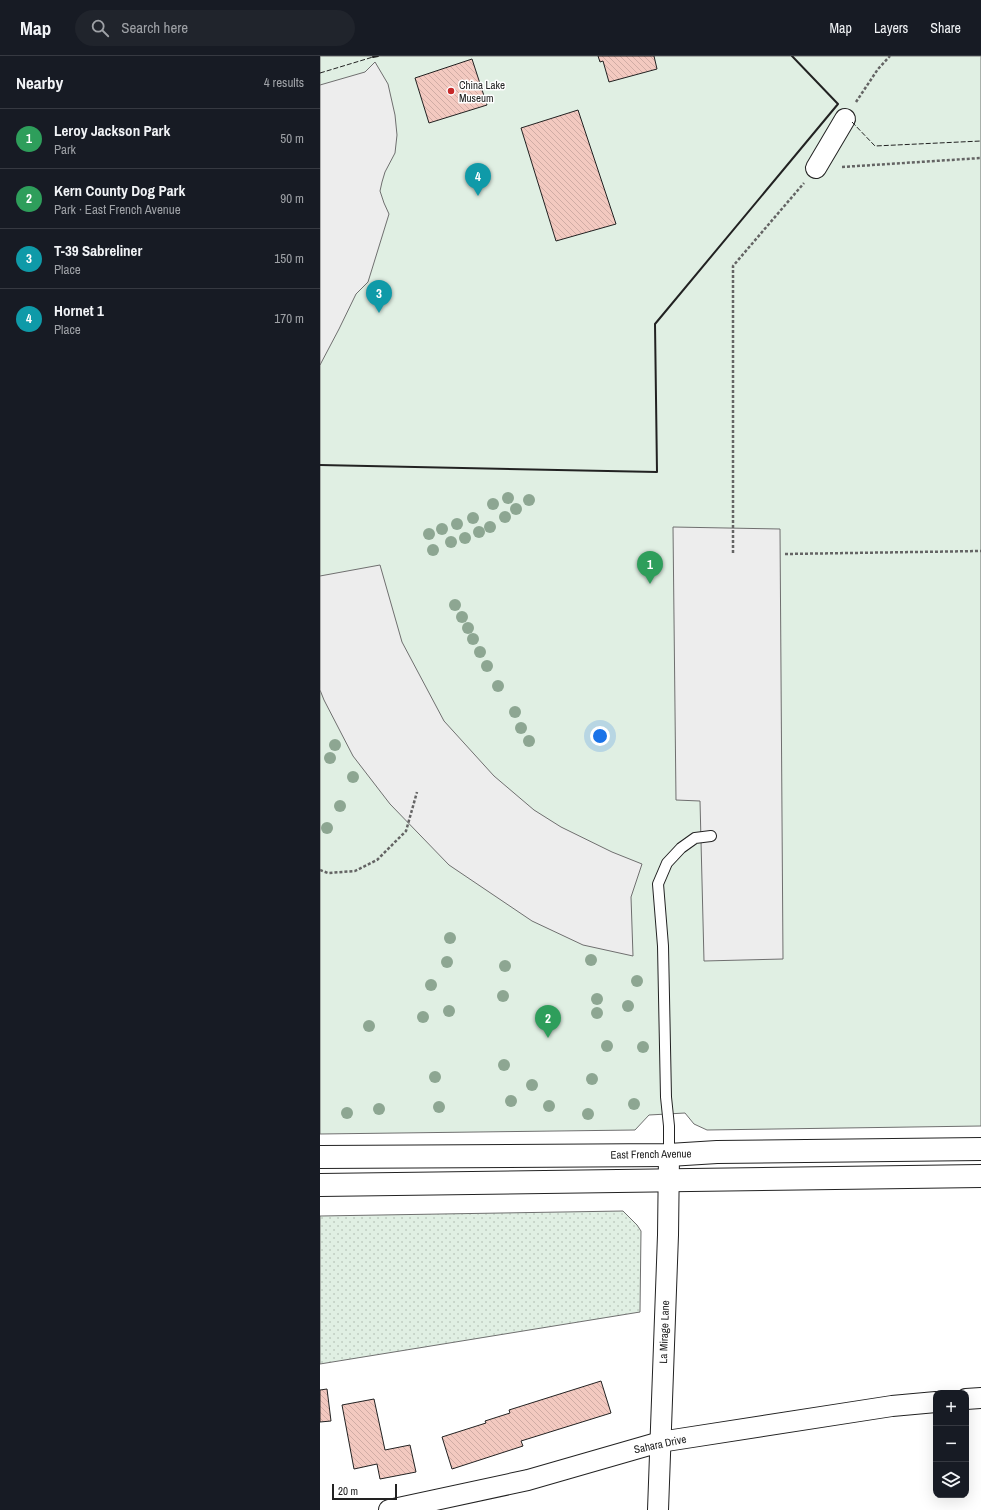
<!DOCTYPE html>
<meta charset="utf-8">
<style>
:root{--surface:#171b24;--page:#20242c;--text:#f1f3f6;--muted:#9ea1a6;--line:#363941;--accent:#c62828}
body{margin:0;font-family:"Archivo Narrow",sans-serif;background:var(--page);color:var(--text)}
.controls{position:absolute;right:12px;bottom:12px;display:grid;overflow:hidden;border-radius:8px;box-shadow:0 4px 16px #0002}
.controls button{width:36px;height:36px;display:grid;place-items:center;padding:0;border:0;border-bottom:1px solid var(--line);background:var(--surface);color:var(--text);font:20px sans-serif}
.scale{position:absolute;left:12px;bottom:10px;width:65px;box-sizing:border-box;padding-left:4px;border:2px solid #222;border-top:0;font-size:11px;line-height:14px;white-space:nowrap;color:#222;-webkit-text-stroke:3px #fff;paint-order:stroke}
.you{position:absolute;left:280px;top:680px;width:14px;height:14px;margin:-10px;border:3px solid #fff;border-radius:50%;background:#1a73e8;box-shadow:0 0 0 6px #1a73e833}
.badge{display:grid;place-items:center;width:26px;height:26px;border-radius:50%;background:var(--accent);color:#fff;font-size:13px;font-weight:700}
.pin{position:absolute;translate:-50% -33px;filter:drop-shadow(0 1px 2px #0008)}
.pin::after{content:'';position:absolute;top:21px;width:14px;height:12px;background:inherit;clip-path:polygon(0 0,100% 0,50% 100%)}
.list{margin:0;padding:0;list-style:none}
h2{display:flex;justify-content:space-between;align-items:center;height:52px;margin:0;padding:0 16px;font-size:17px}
h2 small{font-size:13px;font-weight:400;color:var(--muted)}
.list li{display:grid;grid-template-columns:26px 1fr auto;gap:12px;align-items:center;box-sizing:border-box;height:60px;padding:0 16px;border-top:1px solid var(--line)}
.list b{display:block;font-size:15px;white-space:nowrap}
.list p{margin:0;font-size:13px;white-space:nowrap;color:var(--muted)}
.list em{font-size:13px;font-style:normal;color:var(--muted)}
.icon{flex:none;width:22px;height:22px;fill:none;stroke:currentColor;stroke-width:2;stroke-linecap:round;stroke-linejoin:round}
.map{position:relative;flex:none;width:661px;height:1454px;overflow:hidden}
header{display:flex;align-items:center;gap:24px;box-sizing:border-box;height:56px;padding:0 20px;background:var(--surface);border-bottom:1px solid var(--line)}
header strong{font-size:19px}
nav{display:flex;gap:22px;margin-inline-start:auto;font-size:14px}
.search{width:280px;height:36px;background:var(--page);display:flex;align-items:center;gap:10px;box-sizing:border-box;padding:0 14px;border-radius:22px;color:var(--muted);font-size:15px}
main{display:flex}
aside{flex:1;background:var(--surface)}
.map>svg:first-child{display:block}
</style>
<header>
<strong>Map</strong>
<div class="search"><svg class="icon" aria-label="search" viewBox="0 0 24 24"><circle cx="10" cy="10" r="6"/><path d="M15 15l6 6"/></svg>Search here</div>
<nav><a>Map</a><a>Layers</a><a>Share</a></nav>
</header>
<main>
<aside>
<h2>Nearby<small>4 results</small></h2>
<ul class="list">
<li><span class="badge" style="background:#2e9e5b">1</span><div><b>Leroy Jackson Park</b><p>Park</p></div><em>50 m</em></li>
<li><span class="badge" style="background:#2e9e5b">2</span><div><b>Kern County Dog Park</b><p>Park · East French Avenue</p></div><em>90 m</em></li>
<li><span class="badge" style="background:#0f9aa8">3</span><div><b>T-39 Sabreliner</b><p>Place</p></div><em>150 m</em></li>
<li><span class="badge" style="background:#0f9aa8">4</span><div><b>Hornet 1</b><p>Place</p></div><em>170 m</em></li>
</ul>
</aside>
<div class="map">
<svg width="661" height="1454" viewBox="0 0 661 1454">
<defs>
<pattern id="grass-dots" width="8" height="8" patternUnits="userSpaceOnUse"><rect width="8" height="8" fill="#e0efe3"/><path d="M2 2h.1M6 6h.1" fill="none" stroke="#c0cdc2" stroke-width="1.8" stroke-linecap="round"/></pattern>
<pattern id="building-back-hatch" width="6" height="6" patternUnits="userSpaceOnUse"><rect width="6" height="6" fill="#f3c9c0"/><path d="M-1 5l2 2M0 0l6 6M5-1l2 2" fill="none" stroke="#d0aca5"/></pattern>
</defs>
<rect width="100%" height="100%" fill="#fff"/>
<polygon fill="url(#grass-dots)" stroke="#6f6f6f" points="303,1155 317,1169 321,1175 320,1256 0,1308 0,1160"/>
<polygon fill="#e0efe3" stroke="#6f6f6f" points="0,0 661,0 661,1070 387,1074 374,1068 365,1057 329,1059 315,1074 0,1078"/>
<g fill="#ededed" stroke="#6f6f6f">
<polygon points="55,6 68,28 75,59 77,79 75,97 65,116 62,126 60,135 64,147 69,158 48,226 36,238 19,273 0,309 0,29 45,16"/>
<polygon points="353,471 460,473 463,903 384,905 380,745 356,744"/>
<polygon points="60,509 82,586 124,665 174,720 214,754 241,771 292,796 322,808 311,841 313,900 263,889 212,865 129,809 70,748 33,700 4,644 0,634 0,520"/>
</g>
<g fill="url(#building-back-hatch)" stroke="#222">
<polygon points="278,0 334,0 337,13 289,26 283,5 280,6"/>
<polygon points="152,3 167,49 109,67 95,22"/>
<polygon points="258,54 296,168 236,185 201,72"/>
<polygon points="281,1325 291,1357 201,1385 203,1390 132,1413 122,1381 166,1367 165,1365 190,1357 189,1354"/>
<polygon points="7,1333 11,1365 0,1366 0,1334"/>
<polygon points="54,1343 65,1394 90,1389 96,1416 60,1423 57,1408 34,1413 22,1349"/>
</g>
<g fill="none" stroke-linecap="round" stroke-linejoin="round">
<g stroke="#222" stroke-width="12">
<polyline id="lane" points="349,1099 349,1070 346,1041 343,890 338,828 347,807 361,792 375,782 391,780"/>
</g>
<g stroke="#222" stroke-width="22">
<g id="street">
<polyline points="496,112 525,63"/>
<polyline points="646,1343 661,1342"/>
<polyline points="69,1454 208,1424 340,1386 572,1350 616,1346"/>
<polyline points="338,1454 348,1179 349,1099"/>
</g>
</g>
<g stroke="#222" stroke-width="24">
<g id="secondary">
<polyline points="0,1101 349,1099 397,1096 661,1093"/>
<polyline points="0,1129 661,1120"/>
</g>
</g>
<g stroke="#646464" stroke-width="2.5" stroke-dasharray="3 2" stroke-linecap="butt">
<polyline points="536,46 558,13 570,0"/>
<polyline points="522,111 661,102"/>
<polyline points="413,497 413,210 484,127"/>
<polyline points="465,498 661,495"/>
<polyline points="0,814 8,817 35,815 57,804 86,775 97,736"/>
</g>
<use href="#lane" stroke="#fff" stroke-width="10"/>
<use href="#street" stroke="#fff" stroke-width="20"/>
<use href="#secondary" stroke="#fff" stroke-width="22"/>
<g stroke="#222" stroke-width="1" stroke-dasharray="5 2" stroke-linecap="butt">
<polyline points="0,17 53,1"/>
<polyline points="532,66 555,90 661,85"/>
</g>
<g stroke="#222" stroke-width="2">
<polyline points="53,1 58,0"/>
<polyline points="0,409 337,416 335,268 518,48 472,0"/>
</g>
</g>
<g fill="#8da692">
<circle cx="188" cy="442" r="6"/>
<circle cx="209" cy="444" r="6"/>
<circle cx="173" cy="448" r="6"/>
<circle cx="196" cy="453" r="6"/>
<circle cx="185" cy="461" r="6"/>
<circle cx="153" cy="462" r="6"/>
<circle cx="137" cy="468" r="6"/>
<circle cx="170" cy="471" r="6"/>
<circle cx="122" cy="473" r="6"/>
<circle cx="159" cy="476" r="6"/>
<circle cx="109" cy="478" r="6"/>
<circle cx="145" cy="482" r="6"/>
<circle cx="131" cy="486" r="6"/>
<circle cx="113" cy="494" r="6"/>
<circle cx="135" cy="549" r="6"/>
<circle cx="142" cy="561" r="6"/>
<circle cx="148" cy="572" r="6"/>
<circle cx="153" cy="583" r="6"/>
<circle cx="160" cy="596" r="6"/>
<circle cx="167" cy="610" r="6"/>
<circle cx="178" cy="630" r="6"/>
<circle cx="195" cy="656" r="6"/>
<circle cx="201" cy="672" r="6"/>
<circle cx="209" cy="685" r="6"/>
<circle cx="15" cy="689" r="6"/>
<circle cx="10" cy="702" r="6"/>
<circle cx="33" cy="721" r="6"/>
<circle cx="20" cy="750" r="6"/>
<circle cx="7" cy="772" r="6"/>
<circle cx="130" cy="882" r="6"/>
<circle cx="271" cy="904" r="6"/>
<circle cx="127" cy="906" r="6"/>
<circle cx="185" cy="910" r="6"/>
<circle cx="317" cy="925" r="6"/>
<circle cx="111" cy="929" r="6"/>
<circle cx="183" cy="940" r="6"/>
<circle cx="277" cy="943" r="6"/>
<circle cx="308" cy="950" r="6"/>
<circle cx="129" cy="955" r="6"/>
<circle cx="277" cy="957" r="6"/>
<circle cx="103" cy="961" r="6"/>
<circle cx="49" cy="970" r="6"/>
<circle cx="287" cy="990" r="6"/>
<circle cx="323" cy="991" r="6"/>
<circle cx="184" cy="1009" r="6"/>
<circle cx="115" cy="1021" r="6"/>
<circle cx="272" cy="1023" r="6"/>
<circle cx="212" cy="1029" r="6"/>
<circle cx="191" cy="1045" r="6"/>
<circle cx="314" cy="1048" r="6"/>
<circle cx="229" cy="1050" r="6"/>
<circle cx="119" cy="1051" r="6"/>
<circle cx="59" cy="1053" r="6"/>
<circle cx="27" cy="1057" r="6"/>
<circle cx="268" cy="1058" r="6"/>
</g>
<circle fill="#c62828" stroke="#fff" stroke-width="1.5" cx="131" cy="35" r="4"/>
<g text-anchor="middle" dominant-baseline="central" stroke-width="3" stroke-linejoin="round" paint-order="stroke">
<g font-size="11" fill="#222" stroke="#fff" text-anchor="start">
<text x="139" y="29">China Lake<tspan x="139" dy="13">Museum</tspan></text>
</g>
<g font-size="11" fill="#222" stroke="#fff">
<text transform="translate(331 1098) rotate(-1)">East French Avenue</text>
<text transform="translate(344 1276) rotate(-88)">La Mirage Lane</text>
<text transform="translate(340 1388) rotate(-12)">Sahara Drive</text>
</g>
</g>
</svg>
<div class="controls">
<button>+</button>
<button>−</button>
<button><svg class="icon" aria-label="layers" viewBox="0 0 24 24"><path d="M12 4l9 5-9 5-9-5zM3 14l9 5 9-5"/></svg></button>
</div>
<div class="scale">20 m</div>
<div class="you"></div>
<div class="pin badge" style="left:330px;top:528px;background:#2e9e5b">1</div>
<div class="pin badge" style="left:228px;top:982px;background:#2e9e5b">2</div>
<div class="pin badge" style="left:59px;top:257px;background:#0f9aa8">3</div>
<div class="pin badge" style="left:158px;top:140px;background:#0f9aa8">4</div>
</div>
</main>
